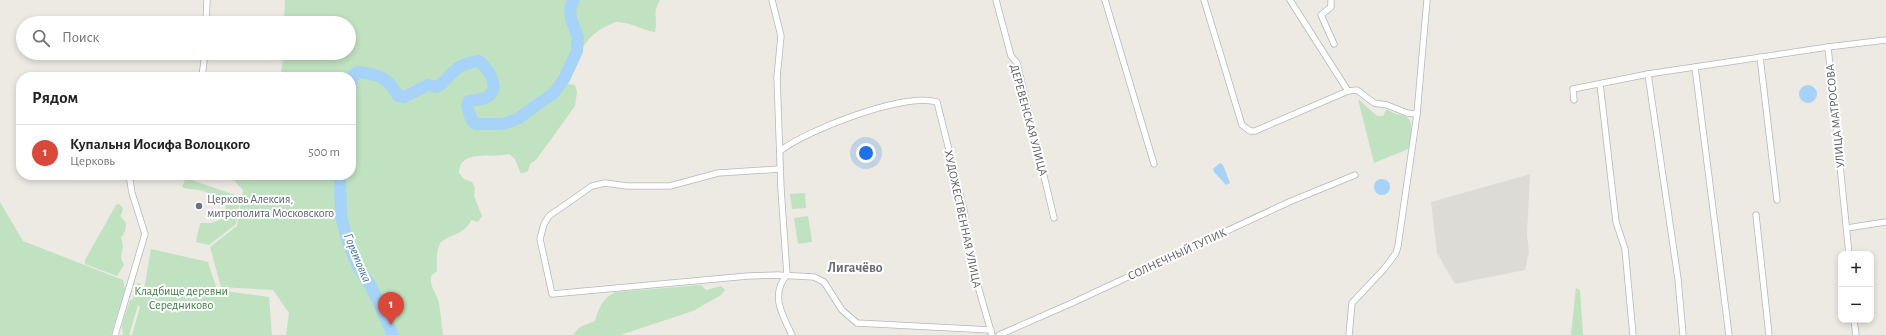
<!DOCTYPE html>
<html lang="ru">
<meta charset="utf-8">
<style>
:root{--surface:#fff;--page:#f6f6f6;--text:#222;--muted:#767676;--line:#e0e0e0;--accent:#d9493a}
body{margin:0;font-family:"Alegreya Sans",sans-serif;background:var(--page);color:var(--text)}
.controls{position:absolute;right:12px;bottom:12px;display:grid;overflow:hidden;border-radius:8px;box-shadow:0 2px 6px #0003}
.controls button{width:36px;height:36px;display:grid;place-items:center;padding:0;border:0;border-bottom:1px solid var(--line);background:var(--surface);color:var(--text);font:20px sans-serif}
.you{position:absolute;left:866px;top:153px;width:14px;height:14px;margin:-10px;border:3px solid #fff;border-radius:50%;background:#1a73e8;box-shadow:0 0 0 6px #1a73e833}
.badge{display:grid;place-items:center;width:26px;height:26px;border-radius:50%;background:var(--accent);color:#fff;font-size:13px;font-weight:700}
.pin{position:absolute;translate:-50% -33px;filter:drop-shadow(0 1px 2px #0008)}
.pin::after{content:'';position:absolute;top:21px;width:14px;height:12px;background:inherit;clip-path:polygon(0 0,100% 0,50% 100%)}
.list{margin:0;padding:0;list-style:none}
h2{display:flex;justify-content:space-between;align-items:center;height:52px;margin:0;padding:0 16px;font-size:17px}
h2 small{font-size:13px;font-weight:400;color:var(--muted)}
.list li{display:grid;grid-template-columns:26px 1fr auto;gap:12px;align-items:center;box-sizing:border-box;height:56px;padding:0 16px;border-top:1px solid var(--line)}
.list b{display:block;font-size:15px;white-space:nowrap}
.list p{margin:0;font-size:13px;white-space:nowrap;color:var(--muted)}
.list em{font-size:13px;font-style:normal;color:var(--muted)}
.icon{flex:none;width:22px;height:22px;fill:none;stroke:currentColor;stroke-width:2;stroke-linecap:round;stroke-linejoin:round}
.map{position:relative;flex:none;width:1886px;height:335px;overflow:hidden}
.search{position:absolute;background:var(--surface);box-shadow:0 2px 6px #0003;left:16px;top:16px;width:340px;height:44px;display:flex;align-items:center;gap:10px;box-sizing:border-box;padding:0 14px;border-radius:22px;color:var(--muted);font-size:15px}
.panel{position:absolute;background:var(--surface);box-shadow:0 2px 6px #0003;left:16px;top:72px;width:340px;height:108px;border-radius:16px}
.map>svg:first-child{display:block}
</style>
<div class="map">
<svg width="1886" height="335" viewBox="0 0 1886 335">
<rect width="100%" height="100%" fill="#eceae2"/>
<polygon fill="#dddbd6" points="1530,174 1527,235 1529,252 1525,270 1455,284 1437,253 1431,202"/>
<g fill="#c0e2c1">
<path d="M285,0h375c-8,13 -2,18 -5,32 -13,-2 -23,-9 -36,-10 -4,-1 -9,3 -14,5 -24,12 -28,33 -37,57l7,1 2,7 -2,14 -39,54 -6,4 -2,7 -7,3 -6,-15 -6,-5c-16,5 -50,-6 -50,19l5,6 8,3 3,6 -1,8 8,20 -4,6 -7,-2c-7,17 -29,15 -32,26 -3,7 -2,17 -2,25l-6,5c-1,9 2,12 6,21 4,10 4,26 6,38h-157l3,-22 -16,-23 -52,-3 -11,-40 27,-21 6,-36 -8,-8 2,-7h114v-98h-71l4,-24h65v-30h-65z"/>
<path d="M1358,99l19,17h6l3,-6h2c14,9 25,0 23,24 0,5 0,10 -3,15l-34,14z"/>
<path d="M186,178l55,19 -5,27 -27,21 -13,-3 4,-19h11l10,-4 5,-12c-3,-5 -7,-4 -11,-7 -2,-2 -3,-4 -5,-6 -8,-6 -20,-3 -28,-7z"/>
<polygon points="805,193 806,208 792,209 790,194"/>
<polygon points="0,202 23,241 123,280 125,289 111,335 0,335"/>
<path d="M119,204l4,4c-2,12 -6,3 3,15 0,6 -1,11 -5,14l2,9 -2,12 3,7 -7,11 -32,-12v-4l31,-55z"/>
<polygon points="808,216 812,242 798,244 794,218"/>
<polygon points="151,249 208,262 217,290 269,297 272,335 132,335 140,307 138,305 129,335 123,335 122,325 130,300 133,299 137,283 141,284 140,289 144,290"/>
<path d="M701,285l5,5 15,-4 4,4 -4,5 -28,16 -73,24h-47l7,-8 15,-6c4,-13 7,-23 21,-29z"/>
<polygon points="1576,288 1580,290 1583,335 1571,335"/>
</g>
<g fill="#a6d3f7">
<circle cx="1808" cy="94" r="9"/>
<polygon points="1220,163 1223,165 1230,183 1226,185 1214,172 1213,169"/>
<circle cx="1382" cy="187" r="8"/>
</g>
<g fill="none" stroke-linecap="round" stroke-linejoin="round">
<g stroke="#a6d3f7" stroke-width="12">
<path d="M351,85l2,-9 4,-4c21,2 31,5 41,24l6,1 24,-12 9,2c7,-4 9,-8 14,-13 7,-8 18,-12 28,-13 9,8 23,27 8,36 -5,3 -13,3 -18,4l-2,5 5,15 4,3h28l15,-6 19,-14 15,-10 11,-15 13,-28 1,-14 -7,-18 -1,-11 4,-8"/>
<polyline points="340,175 341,216 348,243 359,269 371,286 393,335"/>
</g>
<g stroke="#b4b7bb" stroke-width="7">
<g id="street">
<path d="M772,0l9,36 -4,41 4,112 6,86c-17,19 -5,40 5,60"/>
<polyline points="996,0 1011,56 1017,63 1054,218"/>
<polyline points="1105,0 1154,164"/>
<polyline points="1204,0 1242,125 1250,131 1255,131 1348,91 1357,90 1374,103 1387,105 1407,113 1417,114"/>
<polyline points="1290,0 1348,91"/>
<polyline points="1331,0 1331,7 1321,15 1334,44"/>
<polyline points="206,23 207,0"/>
<polyline points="1828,47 1886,40"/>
<polyline points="1760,57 1777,200"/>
<polyline points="1695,67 1729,335"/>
<polyline points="1648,74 1678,279 1683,335"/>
<polyline points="202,77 205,53"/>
<polyline points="1600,84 1616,222 1625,249 1633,335"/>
<polyline points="1574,100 1573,89 1648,74 1828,47 1849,254"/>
<path d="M780,151c27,-21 124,-59 157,-49l27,108 7,52 21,73"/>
<polyline points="780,169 718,173 670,186 627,186 605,183 592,186 549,216 544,224 540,239 552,294 748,276 778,275 814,277 824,282 842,310 857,323 991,330"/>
<polyline points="1756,215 1769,335"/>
<polyline points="1847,228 1886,222"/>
<polyline points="1854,320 1856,335"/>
<polyline points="115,335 145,234 132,193 129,175"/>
<polyline points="999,335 1072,303 1289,202 1355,175"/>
<polyline points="1349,335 1352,303 1384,269 1396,253 1398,246 1417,114 1427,0"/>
</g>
</g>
<use href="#street" stroke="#fff" stroke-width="5.5"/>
</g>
<circle fill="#6b7280" stroke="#fff" stroke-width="1.5" cx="199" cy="206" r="4"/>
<g text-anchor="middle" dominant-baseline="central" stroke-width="4" stroke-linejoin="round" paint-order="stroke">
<g font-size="12" fill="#5a5d61" stroke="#fff">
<text transform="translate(1835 116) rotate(-96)">УЛИЦА МАТРОСОВА</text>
<text transform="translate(1029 120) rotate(75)">ДЕРЕВЕНСКАЯ УЛИЦА</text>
<text transform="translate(963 219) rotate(78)">ХУДОЖЕСТВЕННАЯ УЛИЦА</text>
<text transform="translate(1177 254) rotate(-25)">СОЛНЕЧНЫЙ ТУПИК</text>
</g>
<g font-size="12" fill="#5b616d" stroke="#fff" text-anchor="start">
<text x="207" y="199">Церковь Алексия,<tspan x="207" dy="14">митрополита Московского</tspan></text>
</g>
<g font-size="12" fill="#3b7f3f" stroke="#fff">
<text x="181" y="291">Кладбище деревни<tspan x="181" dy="14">Середниково</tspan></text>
</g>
<g font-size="13" font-style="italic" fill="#4674a7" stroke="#fff">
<text transform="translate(357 258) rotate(67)">Горетовка</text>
</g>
<g font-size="14" font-weight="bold" fill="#6b6f73" stroke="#fff">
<text x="855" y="268">Лигачёво</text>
</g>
</g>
</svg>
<div class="controls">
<button>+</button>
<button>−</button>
</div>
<div class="you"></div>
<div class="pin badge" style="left:391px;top:325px">1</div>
<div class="search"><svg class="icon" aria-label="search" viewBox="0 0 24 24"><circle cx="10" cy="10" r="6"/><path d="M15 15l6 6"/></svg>Поиск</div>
<section class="panel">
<h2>Рядом<small></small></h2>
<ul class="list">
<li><span class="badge">1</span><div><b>Купальня Иосифа Волоцкого</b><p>Церковь</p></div><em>500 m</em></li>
</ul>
</section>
</div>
